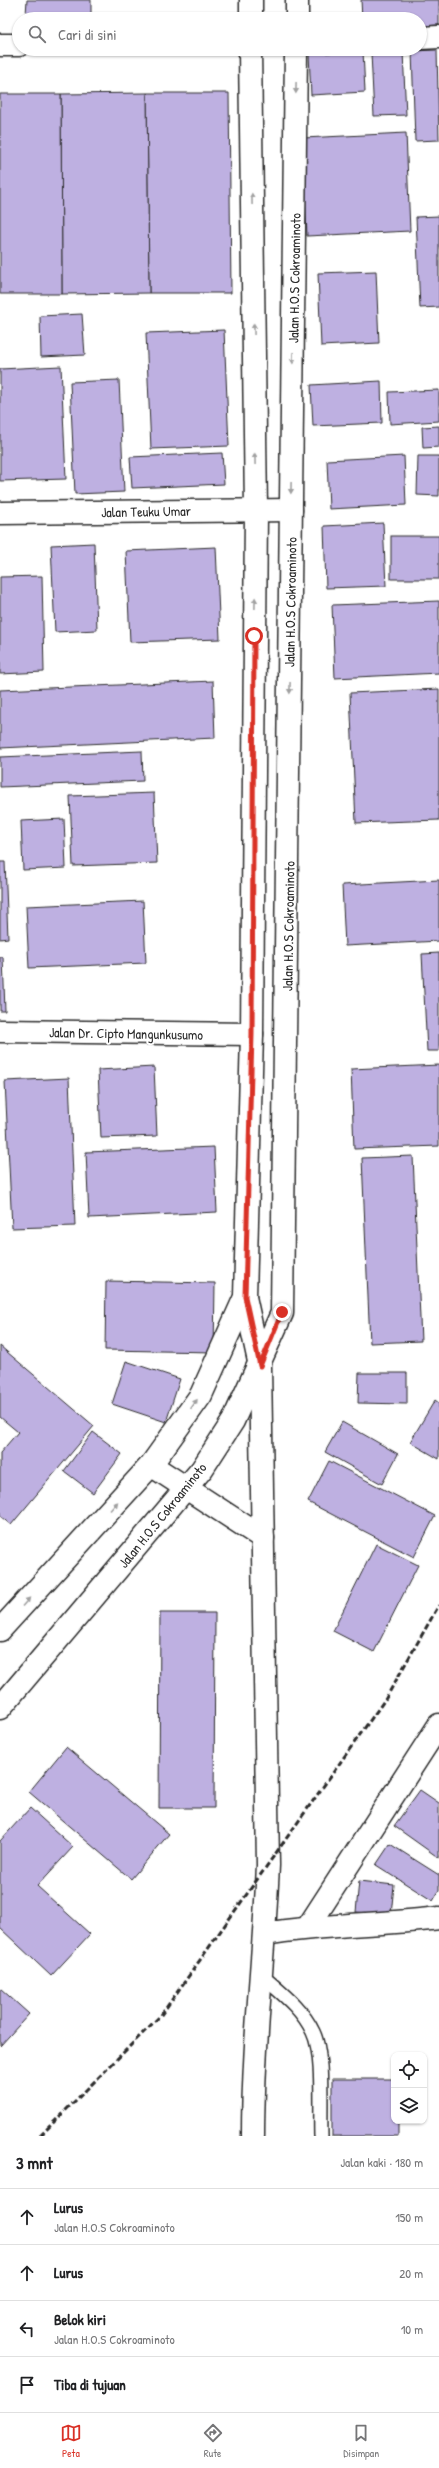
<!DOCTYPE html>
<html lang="id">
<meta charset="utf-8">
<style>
:root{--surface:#fff;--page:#f2f2f2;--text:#202124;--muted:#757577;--line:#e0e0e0;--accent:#d93025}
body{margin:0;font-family:"Patrick Hand",sans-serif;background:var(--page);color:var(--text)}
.controls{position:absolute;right:12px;bottom:12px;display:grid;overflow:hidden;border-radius:8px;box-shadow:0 1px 3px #0004}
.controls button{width:36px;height:36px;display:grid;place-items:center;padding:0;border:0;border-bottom:1px solid var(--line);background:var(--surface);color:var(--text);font:20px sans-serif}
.stop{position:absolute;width:12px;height:12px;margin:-9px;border:3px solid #d93025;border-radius:50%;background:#fff}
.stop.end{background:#d93025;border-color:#fff;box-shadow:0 1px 4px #0008}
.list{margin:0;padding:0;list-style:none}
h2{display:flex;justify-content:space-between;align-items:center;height:52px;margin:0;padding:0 16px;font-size:17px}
h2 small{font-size:13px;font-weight:400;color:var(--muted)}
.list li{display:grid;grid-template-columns:26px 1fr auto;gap:12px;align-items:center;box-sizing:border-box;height:56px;padding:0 16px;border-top:1px solid var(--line)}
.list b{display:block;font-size:15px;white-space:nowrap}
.list p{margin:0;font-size:13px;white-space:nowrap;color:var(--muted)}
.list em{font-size:13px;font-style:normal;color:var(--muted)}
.icon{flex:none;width:22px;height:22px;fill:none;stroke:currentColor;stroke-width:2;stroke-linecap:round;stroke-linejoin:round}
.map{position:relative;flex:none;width:439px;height:2136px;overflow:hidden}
.search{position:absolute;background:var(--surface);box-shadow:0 1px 3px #0004;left:12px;right:12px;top:12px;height:44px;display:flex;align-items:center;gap:10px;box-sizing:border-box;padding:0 14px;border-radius:22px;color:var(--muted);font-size:15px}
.sheet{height:276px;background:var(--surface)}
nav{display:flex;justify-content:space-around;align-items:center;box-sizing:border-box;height:56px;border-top:1px solid var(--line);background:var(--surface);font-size:11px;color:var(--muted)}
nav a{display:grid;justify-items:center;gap:2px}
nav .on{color:var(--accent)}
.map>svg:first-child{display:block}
</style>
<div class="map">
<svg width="439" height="2136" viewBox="0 0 439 2136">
<rect width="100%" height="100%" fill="#fff"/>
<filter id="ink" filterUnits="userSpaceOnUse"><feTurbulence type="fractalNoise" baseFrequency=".025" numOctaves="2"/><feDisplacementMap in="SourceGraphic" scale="8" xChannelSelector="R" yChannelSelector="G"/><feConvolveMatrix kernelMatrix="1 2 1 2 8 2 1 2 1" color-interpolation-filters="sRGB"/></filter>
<g filter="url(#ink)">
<g fill="#beb0e1" stroke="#2b2b2b">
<polygon points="27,0 91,0 91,16 26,14"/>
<polygon points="361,0 439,0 439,25 420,26 420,19 362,19"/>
<polygon points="437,50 439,140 415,141 412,51"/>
<polygon points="363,51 365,92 311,95 309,54"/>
<polygon points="403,52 406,115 374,116 371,53"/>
<polygon points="147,93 229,93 231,293 149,293"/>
<polygon points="147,93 149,293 62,294 61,94"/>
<polygon points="0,94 61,94 62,294 0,294"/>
<polygon points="406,133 410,231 307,236 303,138"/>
<polygon points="439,216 439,307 420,308 416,217"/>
<polygon points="376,271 379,343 321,346 318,273"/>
<polygon points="82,314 85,355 41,357 40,316"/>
<polygon points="224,330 229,446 151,449 146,333"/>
<polygon points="61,366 66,479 0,481 0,369"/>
<polygon points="119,380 124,492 75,494 70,382"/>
<polygon points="381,381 382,423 313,426 311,385"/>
<polygon points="439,390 439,421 390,424 389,392"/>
<polygon points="439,426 439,447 423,448 422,427"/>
<polygon points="222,453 224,484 132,488 130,457"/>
<polygon points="404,456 406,505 329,509 327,460"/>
<polygon points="418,456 439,456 439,496 417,495"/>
<polygon points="383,523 386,586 326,588 324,526"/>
<rect x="391" y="536" width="48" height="43"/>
<polygon points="94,543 97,630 55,632 51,545"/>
<polygon points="216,547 220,639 130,642 126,551"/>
<polygon points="42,576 44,672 0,674 0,577"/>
<polygon points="439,601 439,673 335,678 332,605"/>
<polygon points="213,681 215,738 0,748 0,690"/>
<polygon points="439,689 439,820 356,823 350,693"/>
<polygon points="142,751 143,781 0,787 0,757"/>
<polygon points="154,793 157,863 73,866 70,796"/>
<polygon points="64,819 66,868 23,870 21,821"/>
<polygon points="0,862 5,862 8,938 0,939"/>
<polygon points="439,880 439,941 345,946 342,885"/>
<polygon points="143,901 146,963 29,968 26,906"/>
<polygon points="439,953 439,1051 427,1051 422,954"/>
<polygon points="0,957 3,957 5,1011 0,1011"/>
<polygon points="439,1065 439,1146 354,1149 351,1069"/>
<polygon points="154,1067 157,1136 101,1138 98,1070"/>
<polygon points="69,1078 75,1226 12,1228 5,1081"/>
<polygon points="214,1147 217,1212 89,1218 86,1152"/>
<polygon points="413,1156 421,1341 370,1343 362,1158"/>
<polygon points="106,1281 215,1283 214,1352 105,1350"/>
<polygon points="0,1346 94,1426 11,1525 0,1516 0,1453 18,1432 0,1417"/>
<polygon points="126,1361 180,1379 166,1422 112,1404"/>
<polygon points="359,1373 407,1373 407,1404 358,1403"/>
<polygon points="435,1400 439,1403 439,1459 410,1442"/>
<polygon points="342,1422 398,1454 382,1484 325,1452"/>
<polygon points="93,1432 122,1454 93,1493 64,1471"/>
<polygon points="329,1461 435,1516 414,1557 308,1502"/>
<polygon points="376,1544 418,1565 374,1652 333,1631"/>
<polygon points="160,1613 215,1613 214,1808 159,1808"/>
<polygon points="66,1747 169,1834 131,1879 29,1792"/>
<polygon points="420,1790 439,1803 439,1858 394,1826"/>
<polygon points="30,1808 73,1847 37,1886 90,1934 51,1976 0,1928 0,1841"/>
<polygon points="390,1844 439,1875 439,1891 433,1901 376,1865"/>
<polygon points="359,1881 394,1885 391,1915 356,1912"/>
<polygon points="0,1988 29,2014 0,2046"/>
<polygon points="332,2079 394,2079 394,2121 398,2121 398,2136 332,2136"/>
</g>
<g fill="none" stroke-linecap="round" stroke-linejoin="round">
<g stroke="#2b2b2b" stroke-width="16">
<path id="service" d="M261,1975c19,17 41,33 52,57 11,22 7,78 8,104"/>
</g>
<g stroke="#2b2b2b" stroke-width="25">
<g id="minor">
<polyline points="420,38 439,37"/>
<polyline points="0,45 19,45"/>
<polyline points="0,513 291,510"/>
<polyline points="0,1031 252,1034"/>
<path d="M245,1297l15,69 8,499c-4,90 -15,180 -15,271"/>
<polyline points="151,1465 263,1538"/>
<polyline points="308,1927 439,1725"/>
<path d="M265,1934c58,-10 116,-9 174,-16"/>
</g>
</g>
<g stroke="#2b2b2b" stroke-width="25">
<g id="secondary">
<polyline points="251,19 251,0"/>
<polyline points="297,19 297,0"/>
<polyline points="0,1630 151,1465 201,1395 245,1297 252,1034 256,510 250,49"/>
<polyline points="0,1708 202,1469 233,1421 282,1313 296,49"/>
</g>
</g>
<use href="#service" stroke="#fff" stroke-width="13"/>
<use href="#minor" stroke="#fff" stroke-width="22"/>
<use href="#secondary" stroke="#fff" stroke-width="22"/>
<polyline stroke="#2b2b2b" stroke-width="3" stroke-dasharray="6 3" stroke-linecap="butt" points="40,2136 161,2015 386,1698 439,1605"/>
</g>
<defs><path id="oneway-solid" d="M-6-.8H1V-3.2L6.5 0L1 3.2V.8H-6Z"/></defs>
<g fill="#a0a0a0">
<use href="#oneway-solid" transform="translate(296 88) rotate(91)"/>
<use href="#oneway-solid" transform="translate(252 199) rotate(-91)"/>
<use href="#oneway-solid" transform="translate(254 329) rotate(-91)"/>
<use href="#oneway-solid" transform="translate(293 358) rotate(91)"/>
<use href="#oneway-solid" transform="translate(255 459) rotate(-91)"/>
<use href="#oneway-solid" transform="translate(291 488) rotate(91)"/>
<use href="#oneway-solid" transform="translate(255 603) rotate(-89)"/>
<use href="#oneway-solid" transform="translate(290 688) rotate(91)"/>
<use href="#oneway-solid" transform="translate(194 1404) rotate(-55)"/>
<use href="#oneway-solid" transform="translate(114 1506) rotate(-48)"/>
<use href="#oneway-solid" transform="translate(26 1602) rotate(-48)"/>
</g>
</g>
<g fill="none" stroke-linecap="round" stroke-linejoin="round" filter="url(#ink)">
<polyline stroke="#d93025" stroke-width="5" points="254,636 252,1034 245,1297 260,1366 282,1312"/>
</g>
<g text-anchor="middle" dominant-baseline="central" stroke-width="4" stroke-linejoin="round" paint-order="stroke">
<g font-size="14" fill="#2b2b2b" stroke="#fff">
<text transform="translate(294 278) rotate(-89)">Jalan H.O.S Cokroaminoto</text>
<text transform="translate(146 511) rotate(-1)">Jalan Teuku Umar</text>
<text transform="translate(290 602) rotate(-89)">Jalan H.O.S Cokroaminoto</text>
<text transform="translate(288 926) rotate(-89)">Jalan H.O.S Cokroaminoto</text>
<text transform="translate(126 1033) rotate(1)">Jalan Dr. Cipto Mangunkusumo</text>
<text transform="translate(162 1515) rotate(-51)">Jalan H.O.S Cokroaminoto</text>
</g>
</g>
</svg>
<div class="controls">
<button><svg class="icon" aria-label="locate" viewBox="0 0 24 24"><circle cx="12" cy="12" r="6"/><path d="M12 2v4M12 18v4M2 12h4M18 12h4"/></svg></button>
<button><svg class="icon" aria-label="layers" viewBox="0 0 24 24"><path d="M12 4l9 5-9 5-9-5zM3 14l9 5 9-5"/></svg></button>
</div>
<div class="stop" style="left:254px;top:636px"></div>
<div class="stop end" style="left:282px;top:1312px"></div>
<div class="search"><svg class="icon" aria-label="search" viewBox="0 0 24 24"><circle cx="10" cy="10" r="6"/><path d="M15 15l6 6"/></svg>Cari di sini</div>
</div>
<section class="sheet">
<h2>3 mnt<small>Jalan kaki · 180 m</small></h2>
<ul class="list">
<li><svg class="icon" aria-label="ahead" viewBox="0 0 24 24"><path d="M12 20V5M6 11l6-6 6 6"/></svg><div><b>Lurus</b><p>Jalan H.O.S Cokroaminoto</p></div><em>150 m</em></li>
<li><svg class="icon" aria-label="ahead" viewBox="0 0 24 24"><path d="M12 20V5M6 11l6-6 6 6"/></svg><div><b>Lurus</b></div><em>20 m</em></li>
<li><svg class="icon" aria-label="left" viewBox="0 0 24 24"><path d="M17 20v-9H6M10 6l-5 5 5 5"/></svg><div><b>Belok kiri</b><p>Jalan H.O.S Cokroaminoto</p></div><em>10 m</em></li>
<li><svg class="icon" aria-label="arrive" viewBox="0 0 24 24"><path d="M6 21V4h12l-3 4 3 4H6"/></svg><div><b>Tiba di tujuan</b></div></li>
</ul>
</section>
<nav>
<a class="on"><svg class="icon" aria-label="map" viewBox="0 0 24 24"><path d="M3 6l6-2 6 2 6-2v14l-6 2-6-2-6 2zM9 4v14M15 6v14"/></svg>Peta</a>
<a><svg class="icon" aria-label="directions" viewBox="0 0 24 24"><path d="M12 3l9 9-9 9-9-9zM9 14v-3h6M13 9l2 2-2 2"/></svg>Rute</a>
<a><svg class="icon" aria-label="saved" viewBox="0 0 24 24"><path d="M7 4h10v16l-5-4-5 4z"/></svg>Disimpan</a>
</nav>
